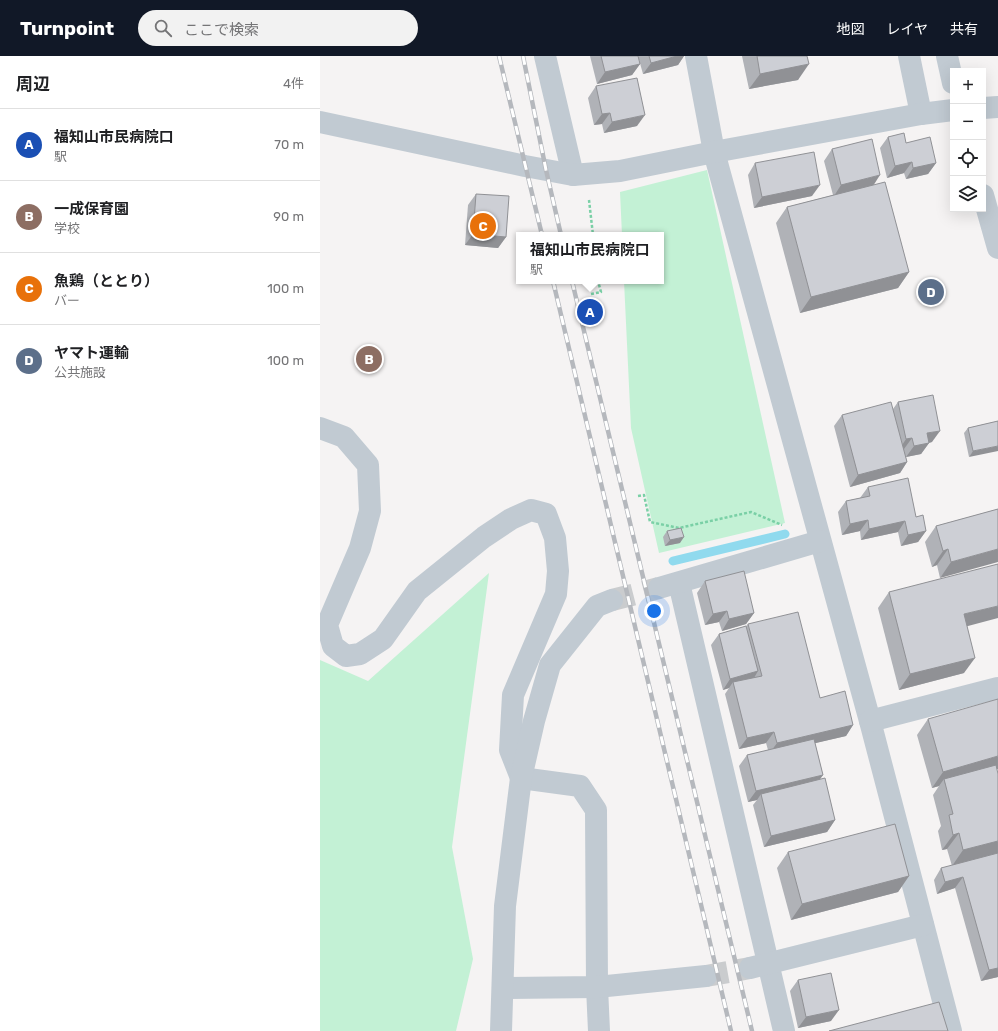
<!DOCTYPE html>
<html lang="ja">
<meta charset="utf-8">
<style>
:root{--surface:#fff;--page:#f2f2f2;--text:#202124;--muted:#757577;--line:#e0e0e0;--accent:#111827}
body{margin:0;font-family:Rubik,"Noto Sans JP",sans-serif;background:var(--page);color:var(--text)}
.controls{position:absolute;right:12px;top:12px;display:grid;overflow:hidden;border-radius:0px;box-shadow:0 4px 16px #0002}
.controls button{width:36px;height:36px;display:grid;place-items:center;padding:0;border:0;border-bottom:1px solid var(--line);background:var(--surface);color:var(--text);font:20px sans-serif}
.you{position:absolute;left:334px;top:555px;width:14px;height:14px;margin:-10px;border:3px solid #fff;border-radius:50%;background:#1a73e8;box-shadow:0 0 0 6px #1a73e833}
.badge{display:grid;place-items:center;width:26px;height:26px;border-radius:50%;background:var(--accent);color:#fff;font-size:13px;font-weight:700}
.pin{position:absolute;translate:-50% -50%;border:2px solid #fff;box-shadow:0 1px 4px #0006}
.popup{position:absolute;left:196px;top:176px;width:148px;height:52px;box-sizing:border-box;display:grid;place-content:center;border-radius:0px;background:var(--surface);filter:drop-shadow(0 1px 3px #0005);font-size:13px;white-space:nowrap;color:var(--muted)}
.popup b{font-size:15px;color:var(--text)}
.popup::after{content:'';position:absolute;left:50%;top:100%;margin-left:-8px;border:8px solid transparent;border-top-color:var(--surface)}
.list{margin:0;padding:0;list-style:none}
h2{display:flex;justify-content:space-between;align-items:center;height:52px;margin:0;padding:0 16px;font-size:17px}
h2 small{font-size:13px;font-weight:400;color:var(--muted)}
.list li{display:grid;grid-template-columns:26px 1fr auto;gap:12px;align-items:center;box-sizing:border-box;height:72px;padding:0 16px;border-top:1px solid var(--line)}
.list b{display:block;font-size:15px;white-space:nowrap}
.list p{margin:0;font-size:13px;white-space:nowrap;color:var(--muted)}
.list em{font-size:13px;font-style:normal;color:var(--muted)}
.icon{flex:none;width:22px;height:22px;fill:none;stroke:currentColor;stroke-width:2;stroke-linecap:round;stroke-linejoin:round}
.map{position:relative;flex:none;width:678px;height:975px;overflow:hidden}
header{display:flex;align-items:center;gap:24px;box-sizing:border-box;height:56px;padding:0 20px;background:var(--accent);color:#fff}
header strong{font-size:19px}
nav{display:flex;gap:22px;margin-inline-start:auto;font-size:14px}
.search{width:280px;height:36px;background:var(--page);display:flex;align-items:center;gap:10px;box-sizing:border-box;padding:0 14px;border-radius:22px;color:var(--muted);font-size:15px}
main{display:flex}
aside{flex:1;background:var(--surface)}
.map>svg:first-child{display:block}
</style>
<header>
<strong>Turnpoint</strong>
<div class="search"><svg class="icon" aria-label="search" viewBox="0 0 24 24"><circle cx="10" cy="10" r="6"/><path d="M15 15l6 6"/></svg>ここで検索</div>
<nav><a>地図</a><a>レイヤ</a><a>共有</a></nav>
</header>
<main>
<aside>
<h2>周辺<small>4件</small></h2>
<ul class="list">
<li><span class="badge" style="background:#1a4fb4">A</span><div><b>福知山市民病院口</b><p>駅</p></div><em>70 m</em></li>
<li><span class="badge" style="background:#8d6e63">B</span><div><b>一成保育園</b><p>学校</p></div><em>90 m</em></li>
<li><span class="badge" style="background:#e8710a">C</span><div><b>魚鶏（ととり）</b><p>バー</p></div><em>100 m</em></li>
<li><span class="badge" style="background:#5c6f8a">D</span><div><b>ヤマト運輸</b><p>公共施設</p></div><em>100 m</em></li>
</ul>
</aside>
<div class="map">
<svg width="678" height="975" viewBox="0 0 678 975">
<rect width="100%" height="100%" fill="#f5f3f3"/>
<g fill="#c3f1d5">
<polygon points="387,114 465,467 339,497 311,372 304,225 341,225 341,179 302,179 300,136"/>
<polygon points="169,517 132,791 153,903 136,975 0,975 0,604 48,625"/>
</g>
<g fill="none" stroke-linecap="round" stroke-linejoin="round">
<polyline stroke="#90daee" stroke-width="9" points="353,505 465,478"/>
<g stroke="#caccce" stroke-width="22" stroke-dasharray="22 11" stroke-linecap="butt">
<polyline points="292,544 339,532"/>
<polyline points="386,920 430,912"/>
</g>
<g stroke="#7ad0a6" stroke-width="2.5" stroke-dasharray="3 2" stroke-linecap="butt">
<polyline points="269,144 273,179"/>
<polyline points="271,238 281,236 278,225"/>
<polyline points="318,440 324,439 330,466 359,472 431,456 462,469"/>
</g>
<g stroke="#c1cad2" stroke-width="22">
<polyline points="225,0 253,119"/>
<polyline points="376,0 394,96 550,665 631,975"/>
<polyline points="589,0 601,58"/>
<polyline points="663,52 678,51"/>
<polyline points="0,66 205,110 253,119 300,115 394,96 601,58 633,54"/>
<polyline points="0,372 24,381 48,409 50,455 40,492 7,569 13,590 26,600 40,598 63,583 97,535 164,481 191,463 211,454 226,458 235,482 238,515 236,538 193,639 190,694 201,722"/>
<polyline points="359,527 464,975"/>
<polyline points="339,532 500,485"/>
<polyline points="550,665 678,632"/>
<polyline points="201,722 260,730 276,754 277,931 279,975"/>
<polyline points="430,912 603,869"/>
<polyline points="183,932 277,931 386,920"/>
<polyline points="181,975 185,850 201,722 214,665 230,609 277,550 292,544"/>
</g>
<g stroke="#c1cad2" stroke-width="22">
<polyline points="627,0 633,27"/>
<polyline points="663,139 678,192"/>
</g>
<g stroke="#b5b8bd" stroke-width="4.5">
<g id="rail">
<polyline points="179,0 222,179"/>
<polyline points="203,0 226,114 241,179"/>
<polyline points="233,225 411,975"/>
<polyline points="252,225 432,975"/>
</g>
</g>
<use href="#rail" stroke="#fff" stroke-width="3" stroke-dasharray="9" stroke-linecap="butt"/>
</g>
<g fill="#b0b2b7">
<polygon points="270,0 318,0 320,8 312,19 277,28"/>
<polygon points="318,0 364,0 358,9 323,18"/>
<polygon points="422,0 487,0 478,24 429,33"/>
<polygon points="276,30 317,70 284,77 282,68 274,69 268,42"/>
<polygon points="568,81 586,87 616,107 608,118 586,123 584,117 567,122 560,92"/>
<polygon points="512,93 553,129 589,216 578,232 480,257 456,167 467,151 513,139 504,105"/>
<polygon points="435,107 492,140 434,152 428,119"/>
<polygon points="156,138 186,181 178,192 145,189 148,149"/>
<polygon points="578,346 612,386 609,387 601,398 586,401 587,406 580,417 530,431 514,370 522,359 573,353"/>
<polygon points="678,365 649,401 644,377 648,372"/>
<polygon points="548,431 596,461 606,475 598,486 581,490 578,476 541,484 540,475 522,479 518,456 526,445 540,442"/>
<polygon points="678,453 620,522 617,509 612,511 605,486 616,470"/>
<polygon points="347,475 360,487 345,490 343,481"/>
<polygon points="385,525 434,557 426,568 402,575 399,566 385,569 377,537"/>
<polygon points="569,536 647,570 644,617 579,634 558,552"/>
<polygon points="428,568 500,642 533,669 526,680 495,687 503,719 500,723 515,764 507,776 444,791 433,749 437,744 428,746 419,710 427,699 448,694 446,687 419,693 405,638 409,632 403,634 391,589 399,578 426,570"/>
<polygon points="608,663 677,713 678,921 661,925 635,832 617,838 614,824 621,812 632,810 627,793 622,794 618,775 621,770 613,739 619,730 612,732 597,679"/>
<polygon points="468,796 589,820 578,836 471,864 457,812"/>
<polygon points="478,924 511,965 478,972 470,935"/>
</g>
<g fill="#909195">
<polygon points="357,0 364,0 358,9 323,18 331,7"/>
<polygon points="320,8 312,19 277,28 285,16"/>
<polygon points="489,8 478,24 429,33 440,18"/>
<polygon points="290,57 282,68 274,69 282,58"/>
<polygon points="325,59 317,70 284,77 292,66"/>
<polygon points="592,106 584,117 567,122 575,110"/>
<polygon points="616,107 608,118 586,123 593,112"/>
<polygon points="560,119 553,130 514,140 521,129"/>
<polygon points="500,129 492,140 434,152 442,141"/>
<polygon points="153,178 186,181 178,192 145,189"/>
<polygon points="589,216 578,232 480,257 491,241"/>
<polygon points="620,375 612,386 599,389 607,377"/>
<polygon points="592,382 584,393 579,394 586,383"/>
<polygon points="609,387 601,398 586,401 594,390"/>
<polygon points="678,390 678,395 649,401 653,395"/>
<polygon points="587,406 580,417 530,431 538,419"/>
<polygon points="548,464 540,475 522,479 530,468"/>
<polygon points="585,465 578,476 541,484 549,473"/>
<polygon points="606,475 598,486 581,490 588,479"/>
<polygon points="364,481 360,487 345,490 350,484"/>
<polygon points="628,493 617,509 612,511 623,495"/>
<polygon points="678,493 678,506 620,522 631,506"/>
<polygon points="678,550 678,562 633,574 644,558"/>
<polygon points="407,555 399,566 385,569 393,558"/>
<polygon points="434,557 426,568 402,575 409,563"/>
<polygon points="655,602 644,617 579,634 590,618"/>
<polygon points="438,615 431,627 413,626 409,632 403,634 410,623"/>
<polygon points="533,669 526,680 449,698 457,687"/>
<polygon points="454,676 446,687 419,693 427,682"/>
<polygon points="678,700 678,713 625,728 624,723 619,730 612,732 623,716"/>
<polygon points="503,719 495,730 441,738 437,744 428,746 436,735"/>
<polygon points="515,764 507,776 444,791 451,780"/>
<polygon points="639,777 627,793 622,794 633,779"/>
<polygon points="678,785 678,798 632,810 643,794"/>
<polygon points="589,820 578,836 471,864 482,848"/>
<polygon points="643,821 635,832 617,838 625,826"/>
<polygon points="678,912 678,921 661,925 669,914"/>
<polygon points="519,954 511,965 478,972 486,961"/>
</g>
<g fill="#cdcfd5" stroke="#909195">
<polygon points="281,0 318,0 320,8 285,16"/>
<polygon points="329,0 357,0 331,7"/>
<polygon points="437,0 487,0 489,8 440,18"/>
<polygon points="317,22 325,59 292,66 290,57 282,58 276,30"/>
<polygon points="584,77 586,87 610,81 616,107 593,112 592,106 575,110 568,81"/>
<polygon points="552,83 560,119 521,129 512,93"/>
<polygon points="494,96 500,129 442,141 435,107"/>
<polygon points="565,126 589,216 491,241 467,151"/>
<polygon points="156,138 189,140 186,181 153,178"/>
<polygon points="613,339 620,375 607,377 609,387 594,390 592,382 586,383 578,346"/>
<polygon points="571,346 587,406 538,419 522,359"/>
<polygon points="678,365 678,390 653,395 648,372"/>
<polygon points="588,422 596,461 603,459 606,475 588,479 585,465 549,473 548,464 530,468 526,445 550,440 548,431"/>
<polygon points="678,453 678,493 631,506 628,493 623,495 616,470"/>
<polygon points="361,472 364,481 350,484 347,475"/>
<polygon points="678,508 678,550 644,558 655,602 590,618 569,536"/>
<polygon points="424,515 434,557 409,563 407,555 393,558 385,525"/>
<polygon points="478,556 500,642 525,635 533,669 457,687 454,676 427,682 413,626 442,620 428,568"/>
<polygon points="426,570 438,615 410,623 399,578"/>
<polygon points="678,643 678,700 623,716 608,663"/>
<polygon points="494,683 503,719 436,735 427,699"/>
<polygon points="676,709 678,718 678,785 643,794 639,777 633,779 629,759 633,758 624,723"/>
<polygon points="505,722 515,764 451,780 441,738"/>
<polygon points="575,768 589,820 482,848 468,796"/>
<polygon points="678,797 678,912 669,914 643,821 625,826 621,812"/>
<polygon points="511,917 519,954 486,961 478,924"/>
<polygon points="619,946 628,975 509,975"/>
</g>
</svg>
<div class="controls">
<button>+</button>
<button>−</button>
<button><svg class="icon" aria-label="locate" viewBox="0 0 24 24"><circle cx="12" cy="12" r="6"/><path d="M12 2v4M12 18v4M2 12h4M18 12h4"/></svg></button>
<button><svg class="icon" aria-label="layers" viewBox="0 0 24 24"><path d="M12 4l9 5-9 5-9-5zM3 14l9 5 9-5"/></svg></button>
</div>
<div class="you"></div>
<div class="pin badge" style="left:270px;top:256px;background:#1a4fb4">A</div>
<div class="popup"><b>福知山市民病院口</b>駅</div>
<div class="pin badge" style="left:49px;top:303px;background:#8d6e63">B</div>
<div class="pin badge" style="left:163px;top:170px;background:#e8710a">C</div>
<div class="pin badge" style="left:611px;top:236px;background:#5c6f8a">D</div>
</div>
</main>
